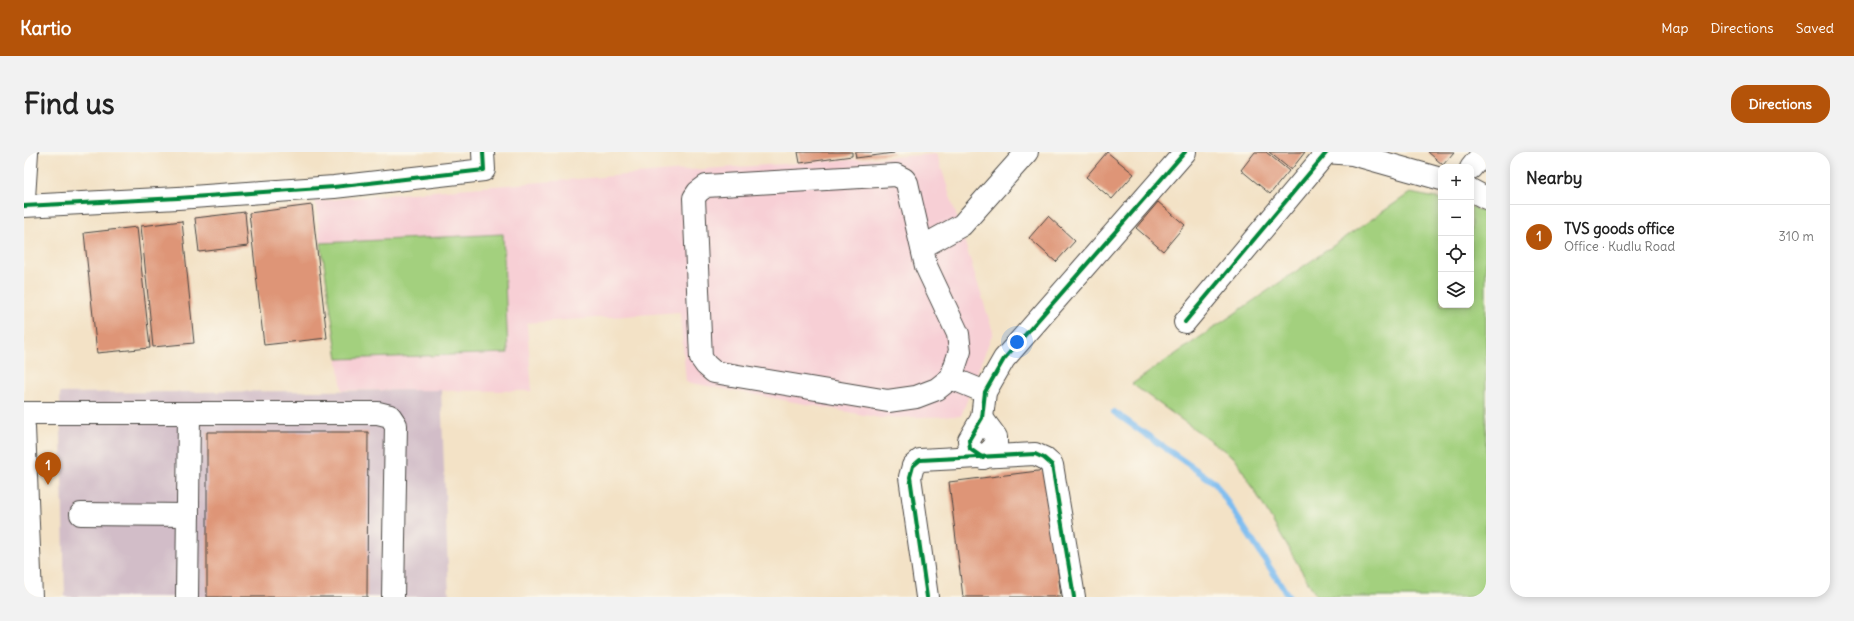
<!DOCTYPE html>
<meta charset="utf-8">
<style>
:root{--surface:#fff;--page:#f2f2f2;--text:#222;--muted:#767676;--line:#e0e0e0;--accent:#b45309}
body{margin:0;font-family:Delius,sans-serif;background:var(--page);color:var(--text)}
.controls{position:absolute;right:12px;top:12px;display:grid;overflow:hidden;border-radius:8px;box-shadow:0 2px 10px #0003}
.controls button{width:36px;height:36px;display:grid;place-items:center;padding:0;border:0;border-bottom:1px solid var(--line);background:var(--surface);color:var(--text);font:20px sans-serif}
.you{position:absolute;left:993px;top:190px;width:14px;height:14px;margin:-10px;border:3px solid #fff;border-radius:50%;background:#1a73e8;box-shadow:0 0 0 6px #1a73e833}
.badge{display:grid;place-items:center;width:26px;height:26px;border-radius:50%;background:var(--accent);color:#fff;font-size:13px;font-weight:700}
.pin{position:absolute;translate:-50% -33px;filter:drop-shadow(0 1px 2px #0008)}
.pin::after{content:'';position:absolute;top:21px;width:14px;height:12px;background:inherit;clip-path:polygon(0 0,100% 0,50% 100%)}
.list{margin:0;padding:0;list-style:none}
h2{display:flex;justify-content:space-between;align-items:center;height:52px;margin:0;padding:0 16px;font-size:17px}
h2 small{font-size:13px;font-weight:400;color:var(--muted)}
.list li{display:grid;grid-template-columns:26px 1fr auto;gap:12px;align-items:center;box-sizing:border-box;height:64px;padding:0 16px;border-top:1px solid var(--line)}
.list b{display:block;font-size:15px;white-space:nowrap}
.list p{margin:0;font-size:13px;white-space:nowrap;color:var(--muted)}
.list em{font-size:13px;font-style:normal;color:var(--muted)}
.icon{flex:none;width:22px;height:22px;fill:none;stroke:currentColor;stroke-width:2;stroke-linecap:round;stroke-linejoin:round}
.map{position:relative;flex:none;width:1462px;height:445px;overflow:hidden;border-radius:16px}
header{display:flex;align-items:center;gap:24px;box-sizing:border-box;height:56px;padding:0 20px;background:var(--accent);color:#fff}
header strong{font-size:19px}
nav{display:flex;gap:22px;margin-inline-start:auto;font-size:14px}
.intro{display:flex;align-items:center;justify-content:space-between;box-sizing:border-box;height:96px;padding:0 24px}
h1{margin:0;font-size:28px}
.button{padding:10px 18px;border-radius:16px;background:var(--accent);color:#fff;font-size:14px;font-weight:700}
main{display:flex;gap:24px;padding:0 24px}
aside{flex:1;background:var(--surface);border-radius:16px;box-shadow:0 2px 10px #0003}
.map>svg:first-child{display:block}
</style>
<header>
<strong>Kartio</strong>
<nav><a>Map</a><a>Directions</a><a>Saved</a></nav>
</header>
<div class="intro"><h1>Find us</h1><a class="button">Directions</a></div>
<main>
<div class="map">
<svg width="1462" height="445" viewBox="0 0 1462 445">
<rect width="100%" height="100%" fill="#fbf7ec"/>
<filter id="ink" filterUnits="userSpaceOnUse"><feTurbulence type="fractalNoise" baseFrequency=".025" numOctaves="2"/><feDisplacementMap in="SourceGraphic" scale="8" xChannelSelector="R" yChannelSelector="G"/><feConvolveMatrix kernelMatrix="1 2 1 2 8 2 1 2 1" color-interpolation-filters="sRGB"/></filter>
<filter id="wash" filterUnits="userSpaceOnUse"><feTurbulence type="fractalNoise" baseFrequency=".012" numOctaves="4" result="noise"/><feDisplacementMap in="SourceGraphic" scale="16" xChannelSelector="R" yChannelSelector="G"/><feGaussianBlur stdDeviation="0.9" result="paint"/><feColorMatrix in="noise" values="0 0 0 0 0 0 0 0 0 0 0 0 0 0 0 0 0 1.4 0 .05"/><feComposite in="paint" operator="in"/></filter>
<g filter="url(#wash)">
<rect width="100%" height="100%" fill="#f3e2c6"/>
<polygon fill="#f7cfd5" points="913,2 969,180 937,264 856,266 662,230 656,160 503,171 508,239 318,238 291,49 649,19"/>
<polygon fill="#d2bdc8" points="417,238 425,445 41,445 36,241"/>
<g fill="#a3d07e" stroke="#677e54">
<polygon points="1386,41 1417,47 1417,153 1447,153 1447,54 1462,62 1462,445 1293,445 1212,307 1108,232"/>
<polygon points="479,82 484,201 314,207 297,91"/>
</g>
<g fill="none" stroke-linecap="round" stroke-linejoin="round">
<polyline stroke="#7cbcf0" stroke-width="6" points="1090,260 1191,331 1265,445"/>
</g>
<g id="blocks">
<g fill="#de9577">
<polygon points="774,0 828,0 828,4 776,11"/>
<polygon points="831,0 870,0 870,1 832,6"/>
<polygon points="1083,0 1110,22 1088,47 1062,25"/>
<polygon points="1231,0 1242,0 1265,19 1246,42 1217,18"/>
<polygon points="1245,0 1281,0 1267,18"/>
<polygon points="1404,0 1430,0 1419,13"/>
<polygon points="1134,50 1161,73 1139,99 1112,76"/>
<polygon points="288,53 303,186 240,193 225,61"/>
<polygon points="221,60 224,94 175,100 171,66"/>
<polygon points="1024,64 1051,89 1032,110 1005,86"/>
<polygon points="158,69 170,191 129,195 117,74"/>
<polygon points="113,75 126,196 73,201 60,81"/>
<polygon points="183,280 344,280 343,445 183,445"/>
<polygon points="1022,318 1037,445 939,445 925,330"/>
</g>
</g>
</g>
<g filter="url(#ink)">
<use href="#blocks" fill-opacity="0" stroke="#494642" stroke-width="1"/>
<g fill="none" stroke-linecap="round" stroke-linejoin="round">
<g stroke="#494642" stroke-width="24">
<g id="minor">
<polyline points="1302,0 1328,2 1417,27"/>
<polyline points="1447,16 1460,0"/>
<polygon points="872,23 880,27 883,31 902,114 934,182 936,199 927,226 913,237 892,245 864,249 690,220 682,213 677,206 670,46 674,40 682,34"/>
<polyline points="1447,38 1462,46"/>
<polyline points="0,46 3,0"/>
<polyline points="0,54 154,46 310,35 460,18 459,0"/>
<polyline points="898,95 938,73 1003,0"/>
<polyline points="1161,170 1303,0"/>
<polyline points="927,226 961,240"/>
<polyline points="0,261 354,261 366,264 372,273 369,445"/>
<polyline points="958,266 972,285 972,293 959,306"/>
<polyline points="0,275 7,445"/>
<polyline points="959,306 946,297 945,288 958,266 961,240 980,207 1161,0"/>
<polyline points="57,362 164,363"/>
<polyline points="163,445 165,262"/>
<polyline points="903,445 886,325 889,314 896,308 1011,302 1020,306 1028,313 1050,445"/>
</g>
</g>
<use href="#minor" stroke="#fff" stroke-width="22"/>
<g stroke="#fbf7ec" stroke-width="6">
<g id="cycleway">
<polyline points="0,54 154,46 310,35 460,18 459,0"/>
<polyline points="1161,170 1303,0"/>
<polyline points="959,306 946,297 945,288 958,266 961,240 980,207 1161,0"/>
<polyline points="903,445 886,325 889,314 896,308 1011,302 1020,306 1028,313 1050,445"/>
</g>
</g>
<use href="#cycleway" stroke="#00873e" stroke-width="4"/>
</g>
</g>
</svg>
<div class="controls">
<button>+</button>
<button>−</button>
<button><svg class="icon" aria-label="locate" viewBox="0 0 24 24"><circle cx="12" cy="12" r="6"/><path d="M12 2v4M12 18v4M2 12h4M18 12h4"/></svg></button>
<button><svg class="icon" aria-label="layers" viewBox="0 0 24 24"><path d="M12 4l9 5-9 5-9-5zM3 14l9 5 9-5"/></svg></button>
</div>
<div class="you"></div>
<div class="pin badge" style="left:24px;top:333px">1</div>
</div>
<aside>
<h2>Nearby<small></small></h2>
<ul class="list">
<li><span class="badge">1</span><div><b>TVS goods office</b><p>Office · Kudlu Road</p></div><em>310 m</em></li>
</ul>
</aside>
</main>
